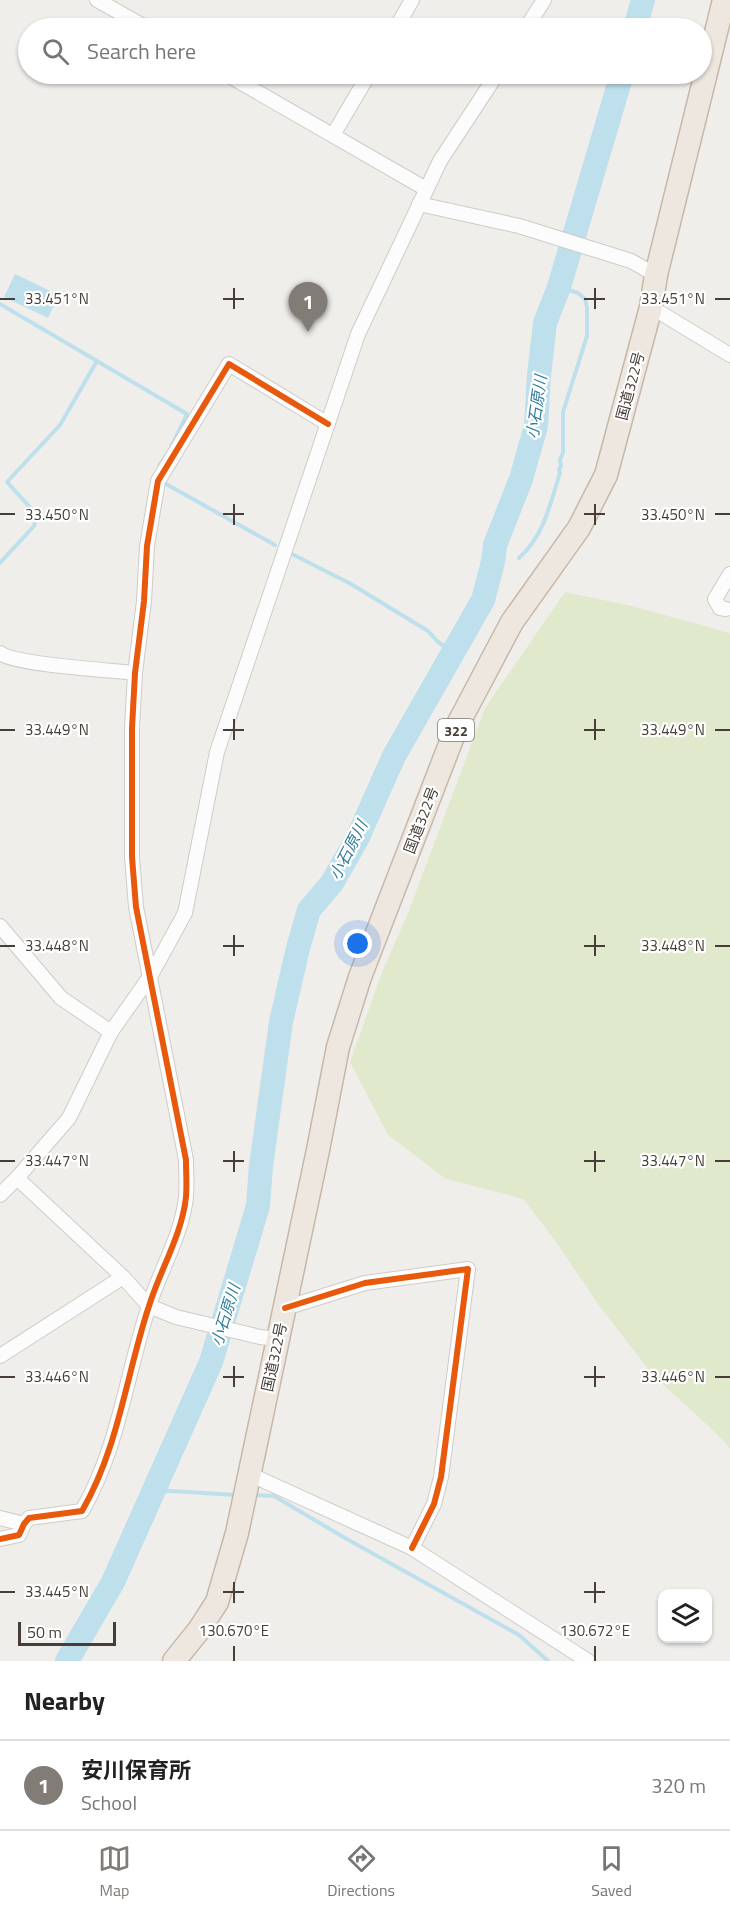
<!DOCTYPE html>
<meta charset="utf-8">
<style>
:root{--surface:#fff;--page:#f6f6f6;--text:#222;--muted:#767676;--line:#e0e0e0;--accent:#827c76}
body{margin:0;font-family:"Titillium Web","Noto Sans JP",sans-serif;background:var(--page);color:var(--text)}
.controls{position:absolute;right:18px;bottom:18px;display:grid;overflow:hidden;border-radius:12px;box-shadow:0 2px 4px #0004}
.controls button{width:54px;height:54px;display:grid;place-items:center;padding:0;border:0;border-bottom:2px solid var(--line);background:var(--surface);color:var(--text);font:30px sans-serif}
.scale{position:absolute;left:18px;bottom:15px;width:98px;box-sizing:border-box;padding-left:6px;border:3px solid #463e37;border-top:0;font-size:16px;line-height:21px;white-space:nowrap;color:#463e37;-webkit-text-stroke:4px #fff;paint-order:stroke}
.you{position:absolute;left:358px;top:944px;width:21px;height:21px;margin:-15px;border:4px solid #fff;border-radius:50%;background:#1a73e8;box-shadow:0 0 0 9px #1a73e833}
.badge{display:grid;place-items:center;width:39px;height:39px;border-radius:50%;background:var(--accent);color:#fff;font-size:20px;font-weight:700}
.pin{position:absolute;translate:-50% -50px;filter:drop-shadow(0 2px 3px #0008)}
.pin::after{content:'';position:absolute;top:32px;width:21px;height:18px;background:inherit;clip-path:polygon(0 0,100% 0,50% 100%)}
.list{margin:0;padding:0;list-style:none}
h2{display:flex;justify-content:space-between;align-items:center;height:78px;margin:0;padding:0 24px;font-size:26px}
h2 small{font-size:20px;font-weight:400;color:var(--muted)}
.list li{display:grid;grid-template-columns:39px 1fr auto;gap:18px;align-items:center;box-sizing:border-box;height:90px;padding:0 24px;border-top:2px solid var(--line)}
.list b{display:block;font-size:22px;white-space:nowrap}
.list p{margin:0;font-size:20px;white-space:nowrap;color:var(--muted)}
.list em{font-size:20px;font-style:normal;color:var(--muted)}
.icon{flex:none;width:33px;height:33px;fill:none;stroke:currentColor;stroke-width:2;stroke-linecap:round;stroke-linejoin:round}
.map{position:relative;flex:none;width:730px;height:1661px;overflow:hidden}
.search{position:absolute;background:var(--surface);box-shadow:0 2px 4px #0004;left:18px;right:18px;top:18px;height:66px;display:flex;align-items:center;gap:15px;box-sizing:border-box;padding:0 21px;border-radius:33px;color:var(--muted);font-size:22px}
.sheet{height:168px;background:var(--surface)}
nav{display:flex;justify-content:space-around;align-items:center;box-sizing:border-box;height:84px;border-top:2px solid var(--line);background:var(--surface);font-size:16px;color:var(--muted)}
nav a{display:grid;justify-items:center;gap:3px}
nav .on{color:var(--accent)}
.map>svg:first-child{display:block}
</style>
<div class="map">
<svg width="730" height="1661" viewBox="0 0 730 1661">
<rect width="100%" height="100%" fill="#f0eeeb"/>
<polygon fill="#e1e9cc" points="565,592 632,606 730,633 730,1448 719,1436 653,1375 600,1307 554,1239 523,1199 446,1179 388,1135 350,1062 381,975 408,913 485,708"/>
<polygon fill="#bedfec" points="15,274 59,295 48,318 4,297"/>
<g fill="none" stroke-linecap="round" stroke-linejoin="round">
<g stroke="#bedfec" stroke-width="4">
<polyline points="0,304 187,414 171,447"/>
<polyline points="159,466 166,456"/>
<polyline points="166,484 275,545"/>
<polyline points="288,552 351,584 428,631 438,642 454,653"/>
<path d="M519,558c25,-22 31,-54 41,-85l-1,-4 2,-2 -1,-7 3,-8v-40l24,-76v-28l-2,-9 -7,-6 -19,-6"/>
<polyline points="0,563 34,526 37,515 7,482 60,425 97,361"/>
<polyline points="154,1490 237,1495"/>
<polyline points="253,1495 274,1496 345,1538 519,1635 548,1661"/>
</g>
<g stroke="#bedfec" stroke-width="24">
<polyline points="635,28 643,0"/>
<polyline points="67,1661 113,1582 211,1362 258,1206 261,1166 281,1022 298,948 309,910 332,883 357,839 394,756 483,600 493,562 495,545 521,479 536,426 539,375 545,323 559,287 622,74"/>
</g>
<g stroke="#ceccc8" stroke-width="16">
<g id="minor">
<polyline points="97,0 147,28"/>
<polyline points="396,28 412,0"/>
<polyline points="526,28 544,0"/>
<polyline points="226,74 426,189"/>
<polyline points="333,135 369,74"/>
<polyline points="419,204 519,226 631,261 656,275"/>
<polyline points="651,307 730,355"/>
<polyline points="726,609 720,608 715,599 730,574"/>
<path d="M0,653c15,12 110,17 135,20"/>
<polyline points="0,926 61,998 111,1032"/>
<polyline points="17,1178 123,1277 149,1306 176,1317 260,1337 277,1339"/>
<polyline points="0,1195 17,1178 69,1118 111,1032 151,975 185,913 217,752 358,334 440,161 497,74"/>
<polyline points="285,1308 365,1283 468,1269 441,1477 434,1504 412,1548"/>
<polyline points="0,1356 123,1277"/>
<polyline points="249,1474 412,1548 588,1661"/>
<polyline points="0,1518 24,1524"/>
<path d="M0,1539l19,-4 5,-11 5,-6 53,-7c37,-64 44,-136 67,-205 11,-36 33,-71 37,-109 1,-12 0,-25 0,-37l-50,-253 -4,-50v-129l3,-55 9,-72 3,-55 11,-65 71,-117 99,60"/>
</g>
</g>
<g stroke="#c6b8a8" stroke-width="25">
<polyline id="trunk" points="174,1661 199,1630 217,1602 237,1533 318,1150 338,1047 360,977 457,726 512,622 579,528 606,475 651,307 656,275 724,0"/>
</g>
<use href="#minor" stroke="#fdfcfc" stroke-width="14"/>
<use href="#trunk" stroke="#eee7df" stroke-width="22"/>
<g stroke="#fff" stroke-width="10">
<g id="cycleway">
<polyline points="285,1308 365,1283 468,1269 441,1477 434,1504 412,1548"/>
<path d="M0,1539l19,-4 5,-11 5,-6 53,-7c37,-64 44,-136 67,-205 11,-36 33,-71 37,-109 1,-12 0,-25 0,-37l-50,-253 -4,-50v-129l3,-55 9,-72 3,-55 11,-65 71,-117 99,60"/>
</g>
</g>
<use href="#cycleway" stroke="#e8590c" stroke-width="6"/>
</g>
<path fill="none" stroke="#463e37" stroke-width="2" d="M234,288v21M595,288v21M0,299h15M223,299h21M584,299h21M715,299h15M234,504v21M595,504v21M0,514h15M223,514h21M584,514h21M715,514h15M234,719v21M595,719v21M0,730h15M223,730h21M584,730h21M715,730h15M234,935v21M595,935v21M0,946h15M223,946h21M584,946h21M715,946h15M234,1151v21M595,1151v21M0,1161h15M223,1161h21M584,1161h21M715,1161h15M234,1366v21M595,1366v21M0,1377h15M223,1377h21M584,1377h21M715,1377h15M234,1582v21M595,1582v21M0,1592h15M223,1592h21M584,1592h21M234,1646v15M595,1646v15"/>
<g text-anchor="middle" dominant-baseline="central" stroke-width="4.5" stroke-linejoin="round" paint-order="stroke">
<rect fill="#fff" stroke="#7e7873" stroke-width="1.5" x="438" y="719" width="36" height="22" rx="4.5"/>
<g font-size="14" font-weight="bold" fill="#463e37">
<text x="456" y="730">322</text>
</g>
<g font-size="15" fill="#463e37" stroke="#fff">
<text transform="translate(630 386) rotate(-75)">国道322号</text>
<text transform="translate(421 820) rotate(-69)">国道322号</text>
<text transform="translate(274 1357) rotate(-78)">国道322号</text>
</g>
<g font-size="16" font-style="italic" fill="#327d9c" stroke="#fff">
<text transform="translate(536 407) rotate(-82)">小石原川</text>
<text transform="translate(348 850) rotate(-63)">小石原川</text>
<text transform="translate(225 1315) rotate(-73)">小石原川</text>
</g>
</g>
<g font-size="15" text-anchor="middle" fill="#463e37" stroke="#fff" stroke-width="4.5" stroke-linejoin="round" paint-order="stroke">
<text x="57" y="304">33.451°N</text>
<text x="673" y="304">33.451°N</text>
<text x="57" y="520">33.450°N</text>
<text x="673" y="520">33.450°N</text>
<text x="57" y="735">33.449°N</text>
<text x="673" y="735">33.449°N</text>
<text x="57" y="951">33.448°N</text>
<text x="673" y="951">33.448°N</text>
<text x="57" y="1166">33.447°N</text>
<text x="673" y="1166">33.447°N</text>
<text x="57" y="1382">33.446°N</text>
<text x="673" y="1382">33.446°N</text>
<text x="57" y="1597">33.445°N</text>
<text x="234" y="1636">130.670°E</text>
<text x="595" y="1636">130.672°E</text>
</g>
</svg>
<div class="controls">
<button><svg class="icon" aria-label="layers" viewBox="0 0 24 24"><path d="M12 4l9 5-9 5-9-5zM3 14l9 5 9-5"/></svg></button>
</div>
<div class="scale">50 m</div>
<div class="you"></div>
<div class="pin badge" style="left:308px;top:332px">1</div>
<div class="search"><svg class="icon" aria-label="search" viewBox="0 0 24 24"><circle cx="10" cy="10" r="6"/><path d="M15 15l6 6"/></svg>Search here</div>
</div>
<section class="sheet">
<h2>Nearby<small></small></h2>
<ul class="list">
<li><span class="badge">1</span><div><b>安川保育所</b><p>School</p></div><em>320 m</em></li>
</ul>
</section>
<nav>
<a class="on"><svg class="icon" aria-label="map" viewBox="0 0 24 24"><path d="M3 6l6-2 6 2 6-2v14l-6 2-6-2-6 2zM9 4v14M15 6v14"/></svg>Map</a>
<a><svg class="icon" aria-label="directions" viewBox="0 0 24 24"><path d="M12 3l9 9-9 9-9-9zM9 14v-3h6M13 9l2 2-2 2"/></svg>Directions</a>
<a><svg class="icon" aria-label="saved" viewBox="0 0 24 24"><path d="M7 4h10v16l-5-4-5 4z"/></svg>Saved</a>
</nav>
